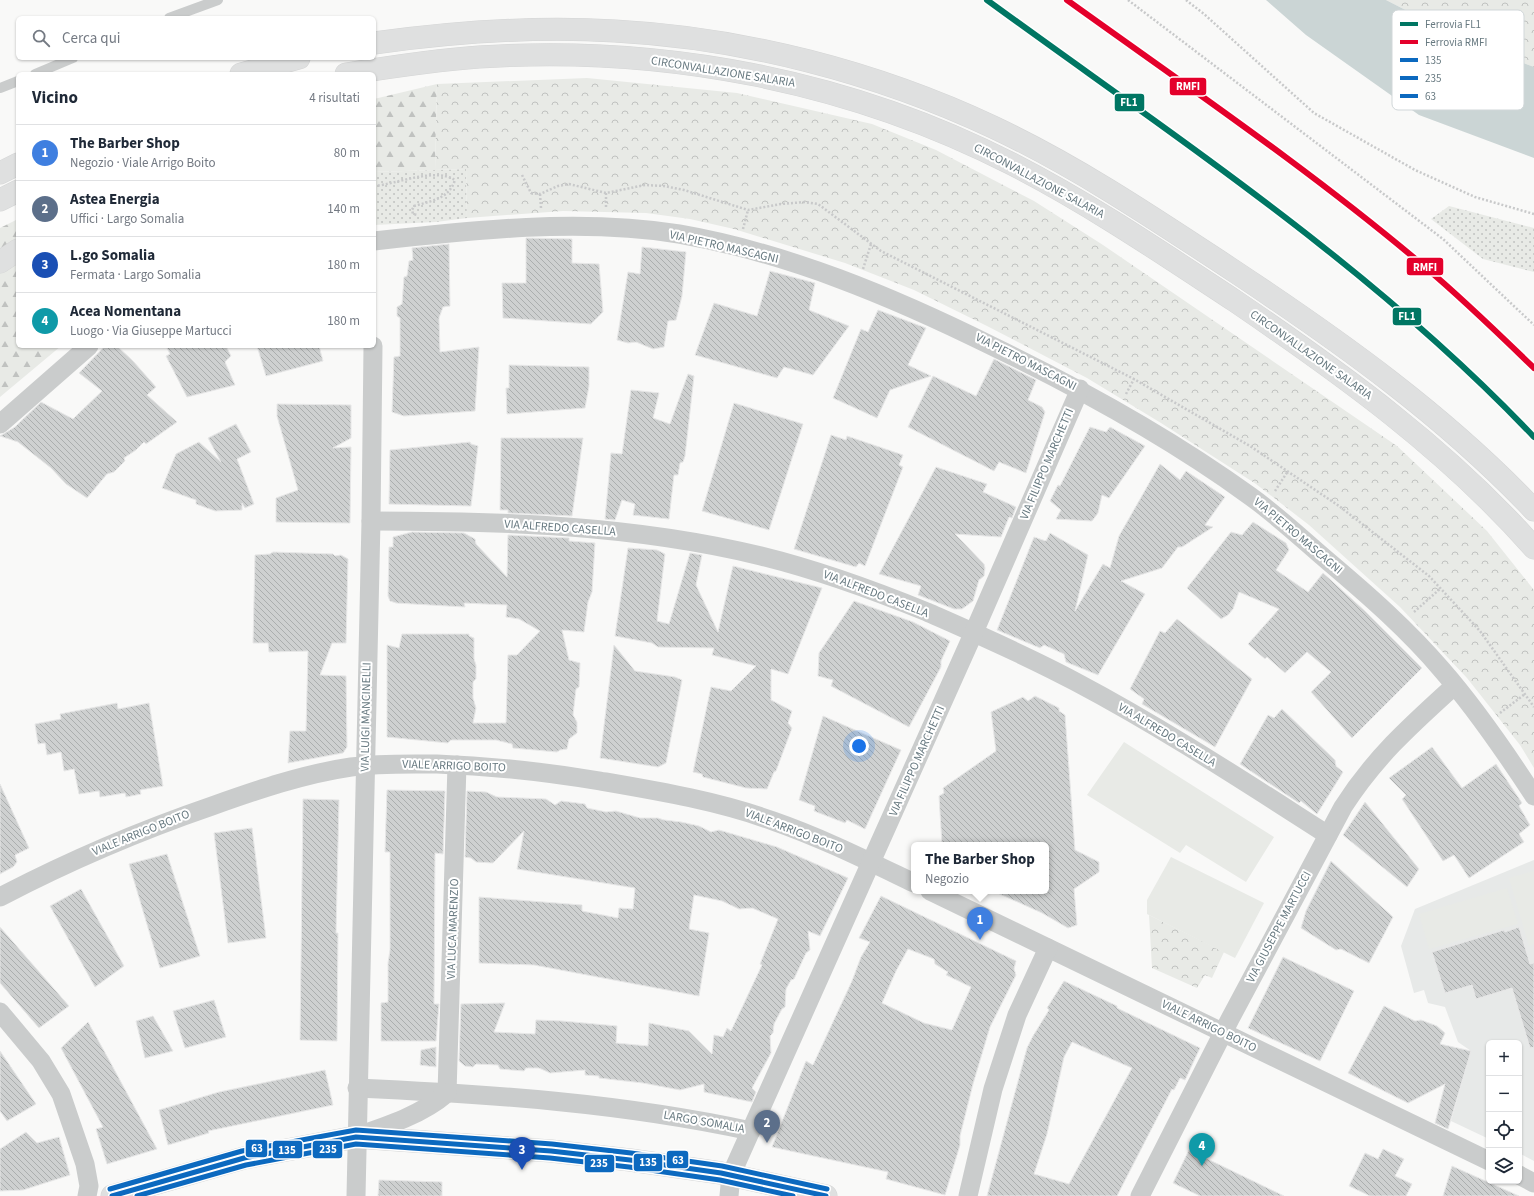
<!DOCTYPE html>
<html lang="it">
<meta charset="utf-8">
<style>
:root{--surface:#fff;--page:#f6f6f7;--text:#1f2937;--muted:#747a83;--line:#e0e1e3;--accent:#7c3aed}
body{margin:0;font-family:"Source Sans 3",sans-serif;background:var(--page);color:var(--text)}
.controls{position:absolute;right:12px;bottom:12px;display:grid;overflow:hidden;border-radius:6px;box-shadow:0 1px 3px #0004}
.controls button{width:36px;height:36px;display:grid;place-items:center;padding:0;border:0;border-bottom:1px solid var(--line);background:var(--surface);color:var(--text);font:20px sans-serif}
.you{position:absolute;left:859px;top:746px;width:14px;height:14px;margin:-10px;border:3px solid #fff;border-radius:50%;background:#1a73e8;box-shadow:0 0 0 6px #1a73e833}
.badge{display:grid;place-items:center;width:26px;height:26px;border-radius:50%;background:var(--accent);color:#fff;font-size:13px;font-weight:700}
.pin{position:absolute;translate:-50% -33px;filter:drop-shadow(0 1px 2px #0008)}
.pin::after{content:'';position:absolute;top:21px;width:14px;height:12px;background:inherit;clip-path:polygon(0 0,100% 0,50% 100%)}
.popup{position:absolute;left:911px;top:842px;width:138px;height:52px;box-sizing:border-box;display:grid;place-content:center;border-radius:6px;background:var(--surface);filter:drop-shadow(0 1px 3px #0005);font-size:13px;white-space:nowrap;color:var(--muted)}
.popup b{font-size:15px;color:var(--text)}
.popup::after{content:'';position:absolute;left:50%;top:100%;margin-left:-8px;border:8px solid transparent;border-top-color:var(--surface)}
.list{margin:0;padding:0;list-style:none}
h2{display:flex;justify-content:space-between;align-items:center;height:52px;margin:0;padding:0 16px;font-size:17px}
h2 small{font-size:13px;font-weight:400;color:var(--muted)}
.list li{display:grid;grid-template-columns:26px 1fr auto;gap:12px;align-items:center;box-sizing:border-box;height:56px;padding:0 16px;border-top:1px solid var(--line)}
.list b{display:block;font-size:15px;white-space:nowrap}
.list p{margin:0;font-size:13px;white-space:nowrap;color:var(--muted)}
.list em{font-size:13px;font-style:normal;color:var(--muted)}
.icon{flex:none;width:22px;height:22px;fill:none;stroke:currentColor;stroke-width:2;stroke-linecap:round;stroke-linejoin:round}
.map{position:relative;flex:none;width:1534px;height:1196px;overflow:hidden}
.search{position:absolute;background:var(--surface);box-shadow:0 1px 3px #0004;left:16px;top:16px;width:360px;height:44px;display:flex;align-items:center;gap:10px;box-sizing:border-box;padding:0 14px;border-radius:6px;color:var(--muted);font-size:15px}
.panel{position:absolute;background:var(--surface);box-shadow:0 1px 3px #0004;left:16px;top:72px;width:360px;height:276px;border-radius:6px}
.map>svg:first-child{display:block}
</style>
<div class="map">
<svg width="1534" height="1196" viewBox="0 0 1534 1196">
<defs>
<pattern id="grass-dots" width="8" height="8" patternUnits="userSpaceOnUse"><rect width="8" height="8" fill="#e8eae6"/><path d="M2 2h.1M6 6h.1" fill="none" stroke="#c0c2c0" stroke-width="1.8" stroke-linecap="round"/></pattern>
<pattern id="forest-firs" width="22" height="20" patternUnits="userSpaceOnUse"><rect width="22" height="20" fill="#e8eae6"/><path d="M5 1l3.5 6h-7zM16 11l3.5 6h-7z" fill="#c0c2c0"/></pattern>
<pattern id="park-crowns" width="20" height="18" patternUnits="userSpaceOnUse"><rect width="20" height="18" fill="#e8eae6"/><path d="M2 6a3 3 0 1 1 6 0M12 15a3 3 0 1 1 6 0" fill="none" stroke="#c0c2c0"/></pattern>
<pattern id="building-back-hatch" width="6" height="6" patternUnits="userSpaceOnUse"><rect width="6" height="6" fill="#ced0d0"/><path d="M-1 5l2 2M0 0l6 6M5-1l2 2" fill="none" stroke="#abaeae"/></pattern>
</defs>
<rect width="100%" height="100%" fill="#f9f9f8"/>
<polygon fill="#e7e9e8" points="1534,860 1534,1161 1519,1153 1519,1043 1489,1043 1489,1139 1451,1121 1471,1051 1458,1042 1445,1007 1428,1003 1424,990 1414,993 1401,946 1415,909"/>
<g fill="url(#grass-dots)">
<polygon points="466,169 467,218 436,222 374,225 374,172"/>
<polygon points="1449,206 1534,228 1534,272 1483,259 1431,219"/>
</g>
<g fill="url(#forest-firs)">
<polygon points="437,84 435,170 374,172 374,99"/>
<polygon points="18,219 18,346 61,346 0,397 0,228"/>
</g>
<g fill="url(#park-crowns)">
<polygon points="1386,0 1534,0 1534,67 1470,43"/>
<polygon points="587,78 737,93 872,124 936,150 1034,201 1103,245 1397,446 1487,531 1534,590 1534,768 1520,745 1467,678 1400,607 1309,525 1256,484 1161,423 1087,378 987,326 914,290 845,263 734,229 690,219 646,213 563,211 467,218 466,169 435,170 437,84"/>
<polygon points="1149,915 1224,952 1212,978 1205,975 1197,988 1152,968"/>
</g>
<g fill="#e8eae6">
<polygon points="1124,742 1274,837 1246,882 1186,845 1180,853 1087,795"/>
<polygon points="1171,857 1264,903 1235,958 1147,914 1147,900"/>
<polygon points="1534,871 1534,944 1529,946 1509,878"/>
<polygon points="1507,888 1518,924 1429,949 1419,914"/>
</g>
<polygon fill="#cbd5d5" points="1266,0 1386,0 1470,43 1534,67 1534,158 1419,115 1306,35"/>
<g fill="url(#building-back-hatch)" stroke="#e8e8e8" fill-rule="evenodd">
<polygon points="526,238 572,239 572,263 599,264 603,312 591,324 503,318 502,283 526,283"/>
<polygon points="449,244 450,306 443,307 439,318 440,352 479,347 475,411 404,416 392,412 394,357 400,356 400,318 397,316 397,307 402,304 404,277 407,276 409,261 413,260 412,248"/>
<polygon points="642,247 686,252 682,296 676,320 668,321 664,347 653,349 636,342 628,343 617,340 628,272 640,274"/>
<polygon points="770,271 815,283 809,310 849,326 813,375 784,367 777,378 695,355 714,303 757,316"/>
<polygon points="878,310 926,328 908,365 931,376 890,390 877,418 833,398 861,329 868,332"/>
<polygon points="105,346 117,346 133,361 156,387 147,395 177,422 146,444 144,442 136,450 124,458 125,461 114,472 107,474 87,498 66,484 51,468 18,442 0,436 15,427 41,402 73,419 102,391 79,373"/>
<polygon points="166,346 226,346 231,356 225,362 235,385 187,397 166,356 170,354"/>
<polygon points="257,346 319,346 323,361 266,376"/>
<polygon points="994,359 1036,380 1028,400 1042,407 1045,412 1026,473 999,462 994,471 908,427 933,376 976,396"/>
<polygon points="509,365 589,367 589,386 585,408 507,414 506,388 509,388"/>
<polygon points="688,374 694,376 685,456 683,462 680,463 678,475 674,475 669,519 633,515 635,504 622,500 615,520 605,519 611,453 622,454 631,390 659,393 653,418 670,424"/>
<polygon points="734,403 803,424 769,530 702,511"/>
<polygon points="277,404 351,405 351,438 333,448 351,447 350,523 276,522 276,498 298,490 277,416"/>
<polygon points="236,424 251,452 237,459 254,504 245,508 242,503 242,510 215,511 196,504 196,500 162,488 176,454 199,442 221,462 208,438"/>
<polygon points="1090,427 1106,432 1110,427 1145,446 1109,498 1102,495 1098,513 1092,521 1056,519 1061,510 1050,501 1058,485 1060,486"/>
<polygon points="831,435 846,440 847,436 903,455 899,465 903,467 865,566 859,563 856,567 794,549"/>
<polygon points="501,438 583,438 572,516 508,513 508,510 500,510"/>
<polygon points="470,442 471,444 478,446 471,506 389,504 390,450"/>
<polygon points="1160,464 1180,480 1186,471 1225,497 1205,525 1213,527 1182,547 1178,547 1162,568 1121,581 1145,594 1098,675 1066,662 1064,654 1044,645 1040,648 997,630 1034,537 1046,541 1050,533 1088,555 1075,611 1103,564 1110,568 1119,536"/>
<polygon points="936,467 987,484 983,492 1016,507 1012,518 1009,517 1001,537 955,534 984,564 985,568 984,576 979,580 973,601 962,609 954,609 918,595 921,586 879,574"/>
<polygon points="1253,522 1286,543 1289,550 1276,570 1308,592 1323,573 1365,611 1422,668 1352,738 1311,692 1331,672 1307,652 1285,673 1267,657 1265,659 1248,644 1279,609 1239,592 1233,609 1228,615 1221,619 1187,588 1231,532 1242,535"/>
<polygon points="412,532 464,533 475,539 476,544 507,577 508,535 569,538 569,541 595,543 592,592 588,602 584,632 562,630 569,660 580,663 579,687 576,689 573,715 577,722 577,733 569,739 567,749 560,750 557,752 513,748 512,744 496,740 451,740 448,743 387,737 387,645 399,648 402,634 469,634 469,636 474,638 474,659 476,665 476,679 473,682 473,698 476,708 473,723 506,723 508,655 517,655 540,631 519,619 506,617 507,605 464,603 465,607 396,603 390,601 388,596 389,547 393,547 393,537"/>
<polygon points="628,548 657,550 665,554 657,621 669,624 690,553 702,555 696,585 718,632 733,566 822,588 788,674 771,669 771,700 792,711 788,723 792,728 776,771 774,772 767,789 746,788 703,777 702,774 693,772 711,687 731,691 756,666 712,655 714,648 658,647 652,643 615,636"/>
<polygon points="273,552 333,554 335,556 341,555 348,559 346,643 332,643 320,675 346,676 347,747 343,753 288,763 290,731 306,731 308,651 269,652 268,643 253,643 255,555 270,554"/>
<polygon points="854,601 913,622 950,641 941,661 941,667 909,727 831,686 833,680 818,676 819,653"/>
<polygon points="1177,619 1252,679 1215,747 1142,704 1144,699 1130,689 1160,631 1165,633"/>
<polygon points="614,645 635,671 675,677 682,680 666,763 658,767 600,758"/>
<polygon points="1035,696 1059,708 1059,711 1065,715 1075,850 1099,862 1099,872 1074,889 1077,925 1068,928 1042,913 993,891 1046,891 1046,845 942,845 939,796 944,793 943,788 996,751 991,712 1023,697 1028,701"/>
<polygon points="117,703 118,709 149,703 163,786 140,790 141,794 126,797 125,793 100,797 99,791 79,794 74,769 64,771 61,752 47,755 45,743 38,744 35,724 61,719 60,714"/>
<polygon points="1282,709 1335,760 1336,766 1343,772 1317,814 1301,801 1299,803 1240,764 1268,715 1274,718"/>
<polygon points="823,716 901,750 865,829 847,820 845,823 814,811 815,806 799,800"/>
<polygon points="1432,747 1462,788 1496,764 1522,803 1519,806 1530,825 1519,834 1524,842 1469,878 1454,855 1443,861 1402,799 1406,795 1389,778"/>
<polygon points="0,784 29,848 15,855 17,862 13,867 0,874"/>
<polygon points="387,790 445,791 443,854 435,853 434,1004 439,1004 436,1041 381,1041 381,1003 388,1002 388,963 390,950 390,852 385,852"/>
<polygon points="467,791 486,792 497,797 546,799 555,805 561,801 585,804 587,808 606,812 616,811 640,818 658,818 664,820 681,822 699,826 711,832 719,830 777,847 848,878 820,936 808,931 810,950 806,953 794,979 791,980 786,989 785,1007 782,1009 774,1024 773,1033 770,1036 771,1053 752,1088 756,1092 752,1102 704,1092 704,1084 680,1090 643,1083 599,1078 599,1076 585,1075 585,1070 550,1073 539,1068 526,1068 524,1071 500,1069 498,1065 476,1064 473,1067 465,1066 459,1061 461,1004 505,1003 494,1032 535,1034 536,1020 562,1021 617,1026 616,1043 648,1046 649,1023 689,1031 712,1054 714,1035 723,1037 727,1028 731,1031 762,965 760,964 778,919 752,908 739,909 722,901 694,895 689,929 709,933 699,996 534,965 479,963 479,897 582,905 582,911 618,918 619,908 633,909 635,888 517,869 524,831 493,863 476,862 471,858 465,857"/>
<polygon points="303,799 339,800 336,933 338,933 337,1041 300,1040"/>
<polygon points="1365,802 1419,869 1407,887 1343,835"/>
<polygon points="252,828 266,938 228,943 214,833"/>
<polygon points="167,854 200,956 160,968 129,864"/>
<polygon points="1331,861 1393,917 1369,963 1341,949 1336,950 1301,928 1306,911"/>
<polygon points="81,889 124,966 95,987 50,906"/>
<path d="M881,896l135,65 -2,8 2,6 -26,52 -17,57 -13,52v9l-15,50 -59,-16 2,-7 -116,-25 34,-86 7,4 39,-84 9,-24 9,-15 -11,-4zM908,949l26,10 1,5 13,8 -2,3 25,12 -19,43 -28,-7 -42,-20 14,-32z"/>
<polygon points="0,927 69,1006 39,1028 0,983"/>
<polygon points="1519,927 1530,964 1534,963 1534,1047 1530,1048 1512,988 1476,999 1472,985 1445,993 1432,952 1504,930 1505,932"/>
<polygon points="1283,957 1354,991 1320,1061 1248,1028"/>
<path d="M1064,981l53,25v2l83,40 -15,32 -5,-2 -6,12 -2,-1 -55,107h-130l40,-148 6,-12 16,-26 -2,-2zM1072,1042l60,26 -63,116 -35,-10 13,-40 17,-77z"/>
<polygon points="214,1000 226,1037 185,1048 173,1011"/>
<polygon points="1384,1006 1415,1021 1421,1020 1437,1026 1445,1033 1440,1044 1471,1051 1448,1129 1435,1123 1445,1084 1408,1103 1348,1073"/>
<polygon points="153,1016 173,1051 145,1058 136,1021"/>
<polygon points="88,1022 108,1058 157,1149 107,1164 96,1129 103,1127 61,1048"/>
<polygon points="436,1047 436,1067 420,1065 421,1050"/>
<polygon points="0,1051 36,1104 7,1121 0,1111"/>
<polygon points="325,1070 333,1105 208,1131 209,1133 168,1145 159,1110 219,1092"/>
<polygon points="26,1132 37,1143 59,1137 70,1175 23,1190 0,1191 0,1149"/>
<polygon points="1383,1149 1404,1159 1395,1176 1412,1184 1406,1196 1370,1196 1349,1186 1365,1153 1378,1159"/>
<polygon points="1189,1150 1284,1196 1200,1196 1173,1183"/>
<polygon points="1452,1166 1519,1196 1443,1196"/>
<polygon points="379,1180 442,1182 442,1196 378,1196"/>
</g>
<g fill="none" stroke-linecap="round" stroke-linejoin="round">
<g stroke="#d4d5d5" stroke-width="23">
<polyline id="secondary" points="112,1196 244,1158 356,1137 551,1151 630,1160 721,1173 826,1196"/>
</g>
<g stroke="#d4d5d5" stroke-width="23">
<g id="highway">
<path d="M374,43c80,-11 161,-17 241,-12 129,7 261,41 378,96 85,40 162,92 241,144 107,71 211,145 300,239"/>
<polyline points="241,74 299,58"/>
<path d="M346,74c44,-7 88,-14 133,-17 183,-12 369,23 533,107 78,40 150,89 223,137 107,73 213,149 299,247"/>
<polyline points="0,173 18,164"/>
<polyline points="0,200 18,191"/>
<polyline points="0,262 18,250"/>
</g>
</g>
<g stroke="#c8c9ca" stroke-width="2.5" stroke-dasharray="2 2" stroke-linecap="butt">
<polyline points="1128,0 1443,239 1534,325"/>
<polyline points="1186,0 1204,14 1314,113 1415,170 1475,197 1534,214"/>
<polyline points="522,175 531,193 540,194 558,186 569,184 606,193 645,185 664,186 684,190 748,210 781,204 805,202 818,204 881,251 1134,379 1250,446 1339,506 1429,576 1480,631 1534,707"/>
<path d="M374,186c23,-2 61,-19 81,-6 -6,19 -24,21 -41,26l-2,4 1,4 4,1"/>
<polyline points="606,193 606,209"/>
<polyline points="540,194 541,208"/>
<polyline points="743,229 748,210"/>
<polyline points="863,269 871,244"/>
<polyline points="1126,394 1134,379"/>
<polyline points="1275,491 1288,471"/>
<polyline points="1414,612 1441,588"/>
<polyline points="1500,713 1525,694"/>
</g>
<g stroke="#cacccc" stroke-width="10">
<polyline points="169,18 218,0"/>
<polyline points="35,74 73,58"/>
<polyline points="0,88 18,81"/>
</g>
<g stroke="#cacccc" stroke-width="19">
<path d="M374,241c98,-11 207,-23 305,-7 109,19 214,63 313,112 89,43 178,92 258,150 28,20 53,44 79,66 39,33 79,68 113,108 34,39 64,83 92,126"/>
<polyline points="0,424 89,346"/>
<path d="M371,521c130,0 263,4 390,35 57,14 112,34 166,56 50,22 101,44 149,70 87,46 169,100 252,153"/>
<polyline points="930,891 1489,1161"/>
<path d="M0,897c69,-36 139,-66 212,-91 45,-16 91,-32 139,-39 28,-4 58,-3 86,-3 55,2 109,8 163,17 58,10 118,20 173,40 49,17 95,40 141,62"/>
<polyline points="0,1012 41,1061 61,1094 85,1164 89,1186 87,1196"/>
<path d="M357,1088c132,6 265,15 394,43"/>
<polyline points="447,1093 457,765"/>
<path d="M357,1136c30,-10 66,-22 90,-43"/>
<polyline points="1519,1175 1534,1183"/>
<polyline points="356,1196 371,521 373,346"/>
<polyline points="729,1196 731,1175 974,632 1080,389"/>
<polyline points="968,1196 993,1089 1017,1015 1048,948"/>
<path d="M1140,1196l90,-177 113,-212c32,-50 68,-82 111,-121"/>
</g>
<use href="#secondary" stroke="#dfe0e0" stroke-width="22"/>
<use href="#highway" stroke="#dfe0e0" stroke-width="22"/>
<g stroke="#fff" stroke-width="8">
<polyline id="bus-1" points="112,1196 244,1158 356,1137 551,1151 630,1160 721,1173 826,1196"/>
</g>
<g stroke="#fff" stroke-width="8">
<polyline id="bus-2" points="137,1196 246,1165 356,1144 550,1158 629,1167 720,1180 793,1196"/>
</g>
<g stroke="#fff" stroke-width="8">
<polyline id="bus-3" points="110,1189 242,1151 356,1130 552,1144 631,1153 722,1166 827,1189"/>
</g>
<use href="#bus-1" stroke="#0c69bf" stroke-width="5"/>
<use href="#bus-2" stroke="#0c69bf" stroke-width="5"/>
<use href="#bus-3" stroke="#0c69bf" stroke-width="5"/>
<g stroke="#fff" stroke-width="9">
<path id="rail-1" d="M987,0c189,138 386,267 547,437"/>
</g>
<g stroke="#fff" stroke-width="9">
<path id="rail-2" d="M1067,0c121,87 245,171 358,267 38,32 74,67 109,101"/>
</g>
<use href="#rail-1" stroke="#007663" stroke-width="6"/>
<use href="#rail-2" stroke="#e4002b" stroke-width="6"/>
</g>
<g text-anchor="middle" dominant-baseline="central" stroke-width="4" stroke-linejoin="round" paint-order="stroke">
<g font-size="12" fill="#677980" stroke="#fff">
<text transform="translate(723 72) rotate(9)">CIRCONVALLAZIONE SALARIA</text>
<text transform="translate(1039 181) rotate(28)">CIRCONVALLAZIONE SALARIA</text>
<text transform="translate(724 247) rotate(13)">VIA PIETRO MASCAGNI</text>
<text transform="translate(1311 355) rotate(35)">CIRCONVALLAZIONE SALARIA</text>
<text transform="translate(1026 362) rotate(27)">VIA PIETRO MASCAGNI</text>
<text transform="translate(1047 464) rotate(-67)">VIA FILIPPO MARCHETTI</text>
<text transform="translate(560 528) rotate(4)">VIA ALFREDO CASELLA</text>
<text transform="translate(1298 536) rotate(40)">VIA PIETRO MASCAGNI</text>
<text transform="translate(876 594) rotate(21)">VIA ALFREDO CASELLA</text>
<text transform="translate(366 717) rotate(-89)">VIA LUIGI MANCINELLI</text>
<text transform="translate(1167 735) rotate(31)">VIA ALFREDO CASELLA</text>
<text transform="translate(917 761) rotate(-66)">VIA FILIPPO MARCHETTI</text>
<text transform="translate(454 766) rotate(2)">VIALE ARRIGO BOITO</text>
<text transform="translate(794 831) rotate(21)">VIALE ARRIGO BOITO</text>
<text transform="translate(141 833) rotate(-22)">VIALE ARRIGO BOITO</text>
<text transform="translate(1279 927) rotate(-62)">VIA GIUSEPPE MARTUCCI</text>
<text transform="translate(453 929) rotate(-88)">VIA LUCA MARENZIO</text>
<text transform="translate(1209 1026) rotate(26)">VIALE ARRIGO BOITO</text>
<text transform="translate(704 1122) rotate(10)">LARGO SOMALIA</text>
</g>
</g>
<rect x="1392" y="10" width="132" height="100" rx="6" fill="#fff" stroke="#d1d7d9" stroke-width="1"/>
<rect x="1400" y="22" width="18" height="4" fill="#007663"/>
<rect x="1400" y="40" width="18" height="4" fill="#e4002b"/>
<rect x="1400" y="58" width="18" height="4" fill="#0c69bf"/>
<rect x="1400" y="76" width="18" height="4" fill="#0c69bf"/>
<rect x="1400" y="94" width="18" height="4" fill="#0c69bf"/>
<g font-size="11" fill="#677980">
<text x="1425" y="28">Ferrovia FL1</text>
<text x="1425" y="46">Ferrovia RMFI</text>
<text x="1425" y="64">135</text>
<text x="1425" y="82">235</text>
<text x="1425" y="100">63</text>
</g>
<g stroke="#fff" stroke-width="1.5">
<rect x="1169" y="77" width="38" height="19" rx="4" fill="#e4002b"/>
<rect x="1114" y="93" width="31" height="19" rx="4" fill="#007663"/>
<rect x="1406" y="257" width="38" height="19" rx="4" fill="#e4002b"/>
<rect x="1392" y="307" width="30" height="19" rx="4" fill="#007663"/>
<rect x="245" y="1139" width="23" height="19" rx="4" fill="#0c69bf"/>
<rect x="312" y="1140" width="31" height="19" rx="4" fill="#0c69bf"/>
<rect x="272" y="1140" width="31" height="19" rx="4" fill="#0c69bf"/>
<rect x="666" y="1150" width="23" height="19" rx="4" fill="#0c69bf"/>
<rect x="633" y="1153" width="30" height="19" rx="4" fill="#0c69bf"/>
<rect x="584" y="1154" width="31" height="19" rx="4" fill="#0c69bf"/>
</g>
<g font-size="11" text-anchor="middle" font-weight="bold" fill="#fff">
<text x="1188" y="90">RMFI</text>
<text x="1129" y="106">FL1</text>
<text x="1425" y="271">RMFI</text>
<text x="1407" y="320">FL1</text>
<text x="257" y="1152">63</text>
<text x="328" y="1153">235</text>
<text x="287" y="1154">135</text>
<text x="678" y="1164">63</text>
<text x="648" y="1166">135</text>
<text x="599" y="1167">235</text>
</g>
</svg>
<div class="controls">
<button>+</button>
<button>−</button>
<button><svg class="icon" aria-label="locate" viewBox="0 0 24 24"><circle cx="12" cy="12" r="6"/><path d="M12 2v4M12 18v4M2 12h4M18 12h4"/></svg></button>
<button><svg class="icon" aria-label="layers" viewBox="0 0 24 24"><path d="M12 4l9 5-9 5-9-5zM3 14l9 5 9-5"/></svg></button>
</div>
<div class="you"></div>
<div class="pin badge" style="left:980px;top:940px;background:#3f7fe0">1</div>
<div class="popup"><b>The Barber Shop</b>Negozio</div>
<div class="pin badge" style="left:767px;top:1143px;background:#5c6f8a">2</div>
<div class="pin badge" style="left:522px;top:1170px;background:#1a4fb4">3</div>
<div class="pin badge" style="left:1202px;top:1166px;background:#0f9aa8">4</div>
<div class="search"><svg class="icon" aria-label="search" viewBox="0 0 24 24"><circle cx="10" cy="10" r="6"/><path d="M15 15l6 6"/></svg>Cerca qui</div>
<section class="panel">
<h2>Vicino<small>4 risultati</small></h2>
<ul class="list">
<li><span class="badge" style="background:#3f7fe0">1</span><div><b>The Barber Shop</b><p>Negozio · Viale Arrigo Boito</p></div><em>80 m</em></li>
<li><span class="badge" style="background:#5c6f8a">2</span><div><b>Astea Energia</b><p>Uffici · Largo Somalia</p></div><em>140 m</em></li>
<li><span class="badge" style="background:#1a4fb4">3</span><div><b>L.go Somalia</b><p>Fermata · Largo Somalia</p></div><em>180 m</em></li>
<li><span class="badge" style="background:#0f9aa8">4</span><div><b>Acea Nomentana</b><p>Luogo · Via Giuseppe Martucci</p></div><em>180 m</em></li>
</ul>
</section>
</div>
